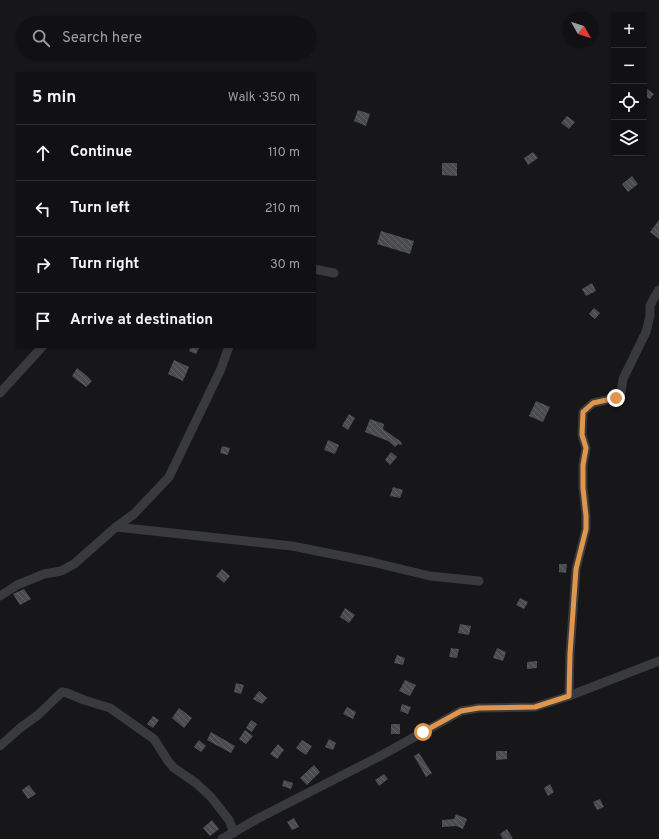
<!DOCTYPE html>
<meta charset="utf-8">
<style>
:root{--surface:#111113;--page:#1e1f21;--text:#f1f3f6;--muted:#9c9da0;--line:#303133}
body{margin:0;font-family:Overpass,sans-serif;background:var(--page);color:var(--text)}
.controls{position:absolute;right:12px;top:12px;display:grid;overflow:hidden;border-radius:4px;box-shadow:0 1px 3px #0004}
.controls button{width:36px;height:36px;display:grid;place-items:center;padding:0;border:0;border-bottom:1px solid var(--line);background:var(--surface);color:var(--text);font:20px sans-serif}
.compass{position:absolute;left:563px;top:12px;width:36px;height:36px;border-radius:50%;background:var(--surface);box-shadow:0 1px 3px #0004;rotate:129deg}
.stop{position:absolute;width:12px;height:12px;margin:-9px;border:3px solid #dd964b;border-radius:50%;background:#fff}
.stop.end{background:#dd964b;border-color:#fff;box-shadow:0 1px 4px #0008}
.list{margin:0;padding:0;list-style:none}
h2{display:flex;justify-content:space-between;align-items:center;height:52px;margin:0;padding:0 16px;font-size:17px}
h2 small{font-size:13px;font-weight:400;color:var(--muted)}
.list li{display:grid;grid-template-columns:26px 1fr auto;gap:12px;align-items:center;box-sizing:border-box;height:56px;padding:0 16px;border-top:1px solid var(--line)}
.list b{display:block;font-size:15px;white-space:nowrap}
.list em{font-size:13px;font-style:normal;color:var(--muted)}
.icon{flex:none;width:22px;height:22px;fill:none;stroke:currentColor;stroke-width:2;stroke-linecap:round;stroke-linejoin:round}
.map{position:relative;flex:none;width:659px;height:839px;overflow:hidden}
.search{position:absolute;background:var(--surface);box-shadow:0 1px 3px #0004;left:16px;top:16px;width:300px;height:44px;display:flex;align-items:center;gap:10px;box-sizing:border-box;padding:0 14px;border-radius:22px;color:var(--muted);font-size:15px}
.panel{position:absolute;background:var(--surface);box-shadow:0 1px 3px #0004;left:16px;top:72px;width:300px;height:276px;border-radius:4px}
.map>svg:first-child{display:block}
</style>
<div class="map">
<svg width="659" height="839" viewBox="0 0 659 839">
<defs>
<pattern id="building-back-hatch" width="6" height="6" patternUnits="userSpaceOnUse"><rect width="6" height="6" fill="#494b4e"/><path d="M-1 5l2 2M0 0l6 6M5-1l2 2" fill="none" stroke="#616365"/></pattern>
</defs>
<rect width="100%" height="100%" fill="#171719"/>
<g fill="url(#building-back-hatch)">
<polygon points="647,89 654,94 650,99 644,96"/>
<polygon points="358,110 370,114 366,126 354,121"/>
<polygon points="567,116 575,122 569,129 561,123"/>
<polygon points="533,152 538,158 528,165 524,158"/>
<polygon points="442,163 457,163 457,176 442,175"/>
<polygon points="632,176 638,184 628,192 622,184"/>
<polygon points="659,220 659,239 650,232"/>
<polygon points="381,231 414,241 410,254 377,244"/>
<polygon points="592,283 596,291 586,296 582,289"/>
<polygon points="594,308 600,313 595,319 589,314"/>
<polygon points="191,346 199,348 196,354 189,351"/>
<polygon points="174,360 189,367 183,381 168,374"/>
<polygon points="77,368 86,375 92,381 86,387 72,376"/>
<polygon points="536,401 550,407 543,422 529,416"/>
<polygon points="349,414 355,418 348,430 342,426"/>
<polygon points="370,419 384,424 383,429 400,441 402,444 401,445 398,444 395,447 388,441 365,432"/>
<polygon points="328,440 339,445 335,454 324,450"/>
<polygon points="222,446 230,448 228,455 220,453"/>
<polygon points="391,452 397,457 390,465 385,460"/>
<polygon points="393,487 403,490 400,498 390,496"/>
<polygon points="559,564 567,564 566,573 559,572"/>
<polygon points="222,569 230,576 224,583 216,576"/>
<polygon points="24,589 31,599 20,605 13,594"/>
<polygon points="520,598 528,602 524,609 516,605"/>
<polygon points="345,608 355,615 349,623 340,617"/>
<polygon points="460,624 471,626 469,635 458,633"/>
<polygon points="451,648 459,649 457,658 449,657"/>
<polygon points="497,648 506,652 503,661 493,658"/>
<polygon points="397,655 405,658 403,665 394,663"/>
<polygon points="537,661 537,668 527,669 527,662"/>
<polygon points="405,680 416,685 410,696 399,691"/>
<polygon points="236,683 244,685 241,694 234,692"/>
<polygon points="259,691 267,698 262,704 253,699"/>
<polygon points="402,704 411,707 408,714 400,711"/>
<polygon points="347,707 356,712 353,719 343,714"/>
<polygon points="179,708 192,718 184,728 172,718"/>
<polygon points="153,716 159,720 153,728 147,724"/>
<polygon points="251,720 257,724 252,732 246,728"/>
<rect x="391" y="724" width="9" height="10"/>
<polygon points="245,730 253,736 246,744 239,739"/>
<polygon points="211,732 235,746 231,753 207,740"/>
<polygon points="329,739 336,743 333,750 325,747"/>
<polygon points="199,740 206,746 201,752 194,747"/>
<polygon points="302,740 312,746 306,755 296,748"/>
<polygon points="278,744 284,750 277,759 270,754"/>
<polygon points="496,751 507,751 507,759 496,760"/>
<polygon points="419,753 432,773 426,777 414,756"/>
<polygon points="314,765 320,772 307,785 300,778"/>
<polygon points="384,774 388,779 379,786 375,780"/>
<polygon points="284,780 293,783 291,789 282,786"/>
<polygon points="550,784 554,792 548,796 544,788"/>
<polygon points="29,785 36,794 28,799 22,790"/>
<polygon points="600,799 604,807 597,810 593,802"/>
<polygon points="456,814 467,819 463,829 456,826 442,827 442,820 454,819"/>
<polygon points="294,818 299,827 292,830 287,822"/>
<polygon points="212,820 219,829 210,836 203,828"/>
<polygon points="507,829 513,839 503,839 500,834"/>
</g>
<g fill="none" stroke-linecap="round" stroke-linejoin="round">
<g stroke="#393a3d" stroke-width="9">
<polyline points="314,269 334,273"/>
<polyline points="0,393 43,346"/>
<polyline points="116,527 292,546 372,562 430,576 479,581"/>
<polyline points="0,596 17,585 44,574 61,571 74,564 116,527 134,514 169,477 221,369 229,346"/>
<polyline points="569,696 570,654 576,569 586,529 586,515 583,488 583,465 586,448 582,435 583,412 593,403 616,398 621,392 623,379 646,332 650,316 650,306 654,298 659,290"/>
<polyline points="0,746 20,728 38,715 62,692 67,693 84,700 110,708 154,739 168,761 174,768 196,783 211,797 229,820 234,833"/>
<polyline points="222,839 257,819 384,754 461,711 479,708 535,707 569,696 659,661"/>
</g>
</g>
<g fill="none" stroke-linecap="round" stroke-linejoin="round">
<polyline stroke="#dd964b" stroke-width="5" points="423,732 461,711 479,708 535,707 569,696 570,654 576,569 586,529 586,516 583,488 583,465 586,448 582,435 583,412 593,403 616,398"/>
</g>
</svg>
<div class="controls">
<button>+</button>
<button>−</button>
<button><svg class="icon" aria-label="locate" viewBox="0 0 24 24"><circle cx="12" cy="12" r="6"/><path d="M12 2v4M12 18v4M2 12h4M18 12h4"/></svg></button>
<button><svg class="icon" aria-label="layers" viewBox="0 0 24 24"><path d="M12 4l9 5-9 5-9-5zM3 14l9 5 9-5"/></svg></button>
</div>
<svg class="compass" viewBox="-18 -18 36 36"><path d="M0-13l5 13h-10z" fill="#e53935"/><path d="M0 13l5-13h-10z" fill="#9c9da0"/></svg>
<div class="stop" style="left:423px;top:732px"></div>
<div class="stop end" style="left:616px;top:398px"></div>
<div class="search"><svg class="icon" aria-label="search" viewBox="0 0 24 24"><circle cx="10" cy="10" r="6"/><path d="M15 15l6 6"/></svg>Search here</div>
<section class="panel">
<h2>5 min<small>Walk · 350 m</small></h2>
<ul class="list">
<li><svg class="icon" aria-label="ahead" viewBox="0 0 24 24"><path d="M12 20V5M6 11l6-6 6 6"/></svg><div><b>Continue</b></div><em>110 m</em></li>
<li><svg class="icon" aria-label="left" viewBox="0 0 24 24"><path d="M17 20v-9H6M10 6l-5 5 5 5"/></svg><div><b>Turn left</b></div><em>210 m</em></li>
<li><svg class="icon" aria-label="right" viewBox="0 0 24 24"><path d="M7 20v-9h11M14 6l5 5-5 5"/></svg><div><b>Turn right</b></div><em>30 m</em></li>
<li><svg class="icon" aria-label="arrive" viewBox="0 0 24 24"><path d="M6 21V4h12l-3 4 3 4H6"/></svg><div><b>Arrive at destination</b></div></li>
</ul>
</section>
</div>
